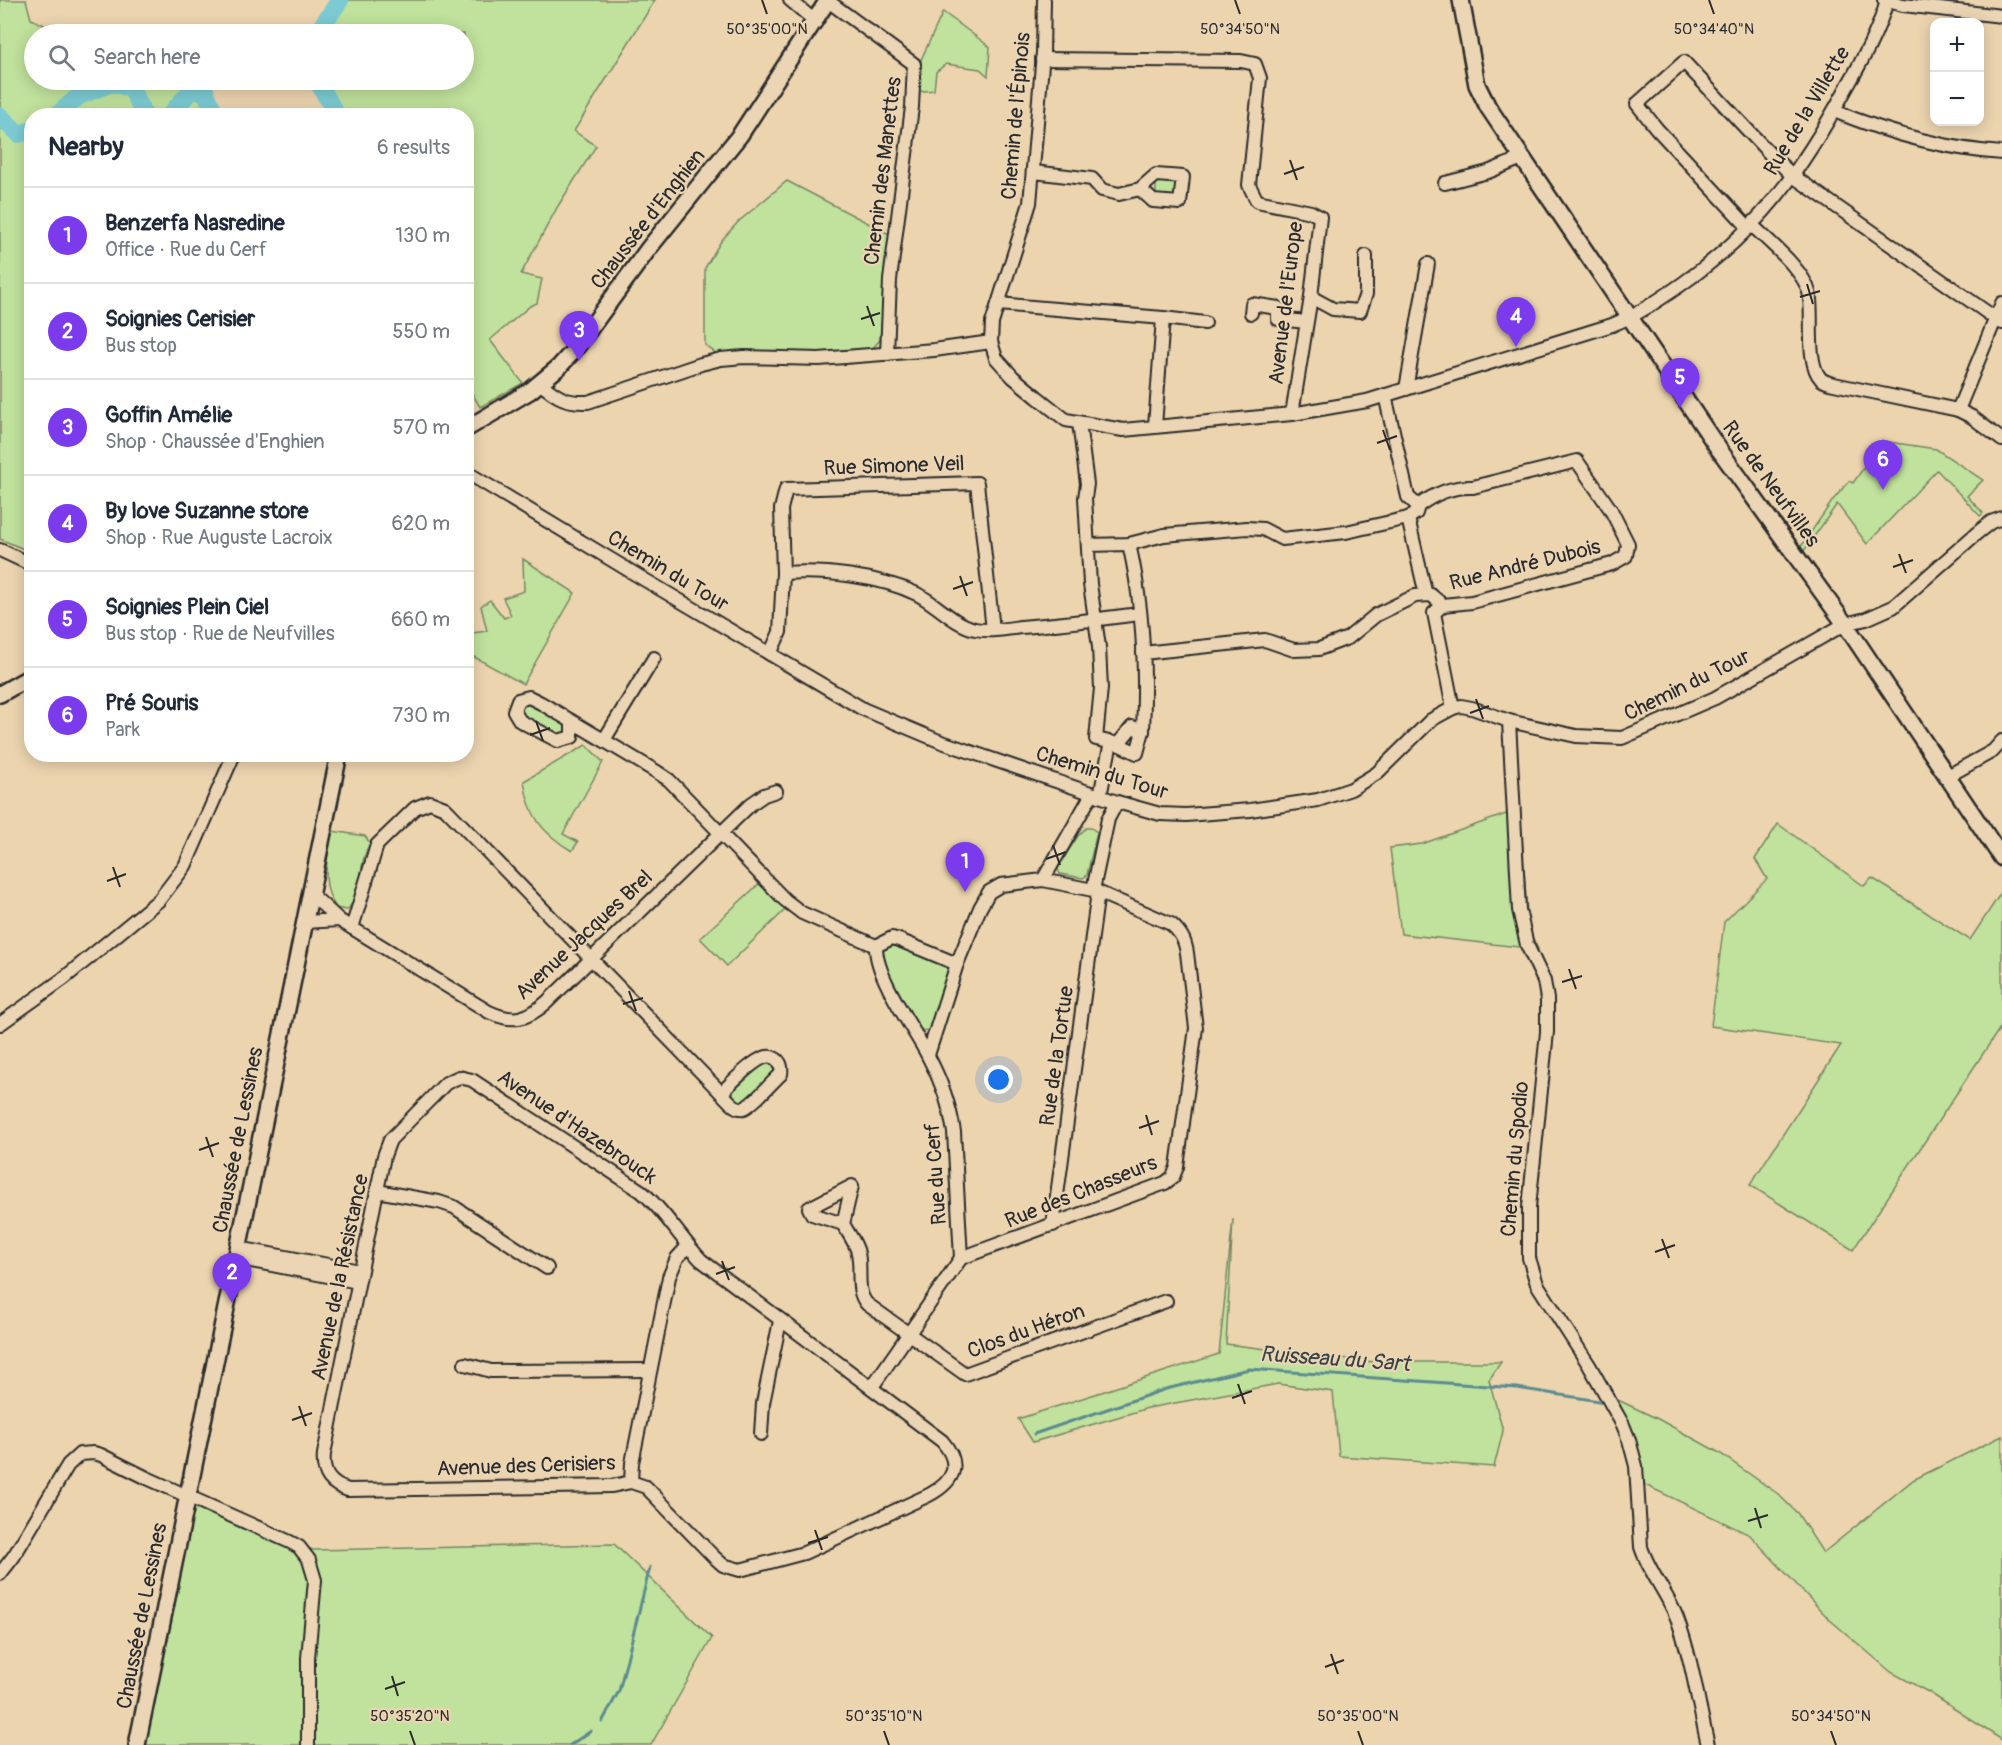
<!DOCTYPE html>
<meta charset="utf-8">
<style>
:root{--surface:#fff;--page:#f6f6f7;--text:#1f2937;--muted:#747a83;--line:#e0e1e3;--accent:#7c3aed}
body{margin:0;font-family:Pangolin,sans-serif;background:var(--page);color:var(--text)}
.controls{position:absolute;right:18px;top:18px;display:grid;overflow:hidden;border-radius:12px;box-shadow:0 3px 15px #0003}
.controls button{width:54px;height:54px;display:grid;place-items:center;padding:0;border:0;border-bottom:2px solid var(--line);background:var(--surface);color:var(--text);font:30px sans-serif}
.you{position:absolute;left:999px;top:1080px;width:21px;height:21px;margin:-15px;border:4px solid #fff;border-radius:50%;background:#1a73e8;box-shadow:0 0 0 9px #1a73e833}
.badge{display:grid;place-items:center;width:39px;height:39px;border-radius:50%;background:var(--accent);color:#fff;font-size:20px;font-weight:700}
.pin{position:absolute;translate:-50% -50px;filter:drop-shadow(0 2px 3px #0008)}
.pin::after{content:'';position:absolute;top:32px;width:21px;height:18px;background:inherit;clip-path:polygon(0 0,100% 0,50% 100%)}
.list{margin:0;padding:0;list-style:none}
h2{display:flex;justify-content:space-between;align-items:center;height:78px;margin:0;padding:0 24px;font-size:26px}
h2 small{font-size:20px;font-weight:400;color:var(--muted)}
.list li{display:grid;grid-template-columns:39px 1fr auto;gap:18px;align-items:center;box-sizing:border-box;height:96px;padding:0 24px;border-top:2px solid var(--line)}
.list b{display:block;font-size:22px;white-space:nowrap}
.list p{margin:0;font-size:20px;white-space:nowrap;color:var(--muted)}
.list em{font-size:20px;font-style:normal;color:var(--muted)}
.icon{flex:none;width:33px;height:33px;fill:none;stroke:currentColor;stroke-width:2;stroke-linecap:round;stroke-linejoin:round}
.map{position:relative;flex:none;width:2002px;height:1745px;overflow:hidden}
.search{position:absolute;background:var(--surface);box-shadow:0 3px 15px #0003;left:24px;top:24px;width:450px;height:66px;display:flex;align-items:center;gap:15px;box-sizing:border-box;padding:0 21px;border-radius:33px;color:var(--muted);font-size:22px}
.panel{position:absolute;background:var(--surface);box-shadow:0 3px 15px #0003;left:24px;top:108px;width:450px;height:654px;border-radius:24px}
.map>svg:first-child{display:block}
</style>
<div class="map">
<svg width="2002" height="1745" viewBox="0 0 2002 1745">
<rect width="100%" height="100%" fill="#ecd4af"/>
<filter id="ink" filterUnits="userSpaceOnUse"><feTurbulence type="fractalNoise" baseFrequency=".0167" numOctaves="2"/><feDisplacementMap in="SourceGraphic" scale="12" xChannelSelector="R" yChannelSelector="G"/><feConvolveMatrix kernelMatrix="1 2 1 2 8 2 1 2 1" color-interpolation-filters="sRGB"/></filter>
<g filter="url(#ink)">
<g fill="#c0e29c" stroke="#768664" stroke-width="1.5">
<polygon points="0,0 26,0 31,19 64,34 34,34 34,80 134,80 153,84 172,80 208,80 205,91 216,115 32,116 31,552 0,539"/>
<polygon points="340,0 655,0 574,131 596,146 558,206 521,274 542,279 537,303 530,306 490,340 523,383 480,407 466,383 466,116 337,115 317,80 464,80 464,34 318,34 319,30"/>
<polygon points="943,12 990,47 988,76 980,69 946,64 936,72 934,90 916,92 919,64"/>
<polygon points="1156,179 1178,181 1176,200 1156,197"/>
<polygon points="787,181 889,234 880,340 873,348 821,352 729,351 717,354 705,345 705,268 721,241 738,222"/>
<polygon points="1882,441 1936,449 1983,480 1967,496 1983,513 1980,516 1937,470 1867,544 1837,504 1801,555 1798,551 1833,500 1849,481 1853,483"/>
<polygon points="523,559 575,593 523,684 467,653 466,627 472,633 487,631 481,606 490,600 504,618 511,615 503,598 524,591"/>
<polygon points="527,701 564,722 566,726 565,733 558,736 522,716 519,712 520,706"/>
<path d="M586,745l17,17 -40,72 15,8 -6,9c-30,-18 -43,-35 -48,-70z"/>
<polygon points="1520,809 1528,928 1538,949 1401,934 1390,848 1422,844"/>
<polygon points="1778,824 1864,886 1872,878 1970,940 2002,891 2002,1025 1853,1250 1750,1185 1841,1045 1711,1026 1724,922 1767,879 1755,859"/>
<polygon points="1086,828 1091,828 1097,832 1087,875 1083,878 1060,874 1058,870 1059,865 1078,836"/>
<path d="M332,831l33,5 5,7c-13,21 -5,49 -23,67l-11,-2c-17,-26 -8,-49 -4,-77z"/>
<polygon points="760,883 786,909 727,966 700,938"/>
<path d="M893,942l51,21 5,10 -17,56c-8,2 -12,3 -18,-3l-33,-65 1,-12z"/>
<polygon points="765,1061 773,1064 774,1073 746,1100 742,1102 736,1100 733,1094 734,1090"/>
<polygon points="1233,1219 1226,1344 1374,1362 1501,1362 1489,1380 1503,1431 1494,1467 1339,1456 1333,1392 1278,1384 1148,1408 1033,1442 1018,1419 1219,1354"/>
<polygon points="1618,1400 1658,1419 1718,1452 1778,1494 1798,1514 1823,1553 1913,1480 2002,1436 2002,1740 1930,1693 1891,1672 1829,1619 1750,1535 1641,1483 1633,1437"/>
<polygon points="192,1503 313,1550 614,1544 712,1638 651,1745 142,1745"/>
</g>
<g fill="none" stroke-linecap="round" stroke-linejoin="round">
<g stroke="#5b8b90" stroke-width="3">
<polyline points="1034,1434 1166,1389 1249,1369 1517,1388 1605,1402"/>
<polyline points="602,1722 619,1691 650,1567"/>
<polyline points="570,1745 591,1731"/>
</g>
<g stroke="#7bcbd3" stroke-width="18">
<polyline points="318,34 319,30 340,0"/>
<polyline points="317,80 337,116"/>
<polyline points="0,116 19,134 32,130"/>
<polyline points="56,116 79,96 112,83 131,88 145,116"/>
<polyline points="169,116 191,90 205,91 216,116"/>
</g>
<g stroke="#2b2b2b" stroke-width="16">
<g id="minor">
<polyline points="790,0 816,22"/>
<path d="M1044,0l-1,53 -13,150 -38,120 -1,19 5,16 17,19 24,20 29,23 57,10 169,-16 75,-13 245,-76c25,-10 47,-25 70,-41 78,-55 120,-114 165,-197 16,-28 31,-55 40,-86"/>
<polyline points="1884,0 1903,5 2002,16"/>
<polyline points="828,1 914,64 912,107 890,280 887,354"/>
<polyline points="1042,59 1241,61 1255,64 1260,78 1249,185 1257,201 1311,212 1320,217 1311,297 1292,414"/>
<path d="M1834,111c54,22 109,38 168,42"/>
<polyline points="1034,172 1092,179 1102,190 1119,194 1140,189 1153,201 1180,203 1183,177 1156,175 1140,189"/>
<polyline points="1445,183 1488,172 1522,158"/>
<path d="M1752,225c17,17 51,44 57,67 5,22 -4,70 12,87 4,3 8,4 13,5l124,26 14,7 30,23"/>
<polyline points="1749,228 1657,129 1637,104 1684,62 1770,154 1793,176 2002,323"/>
<polyline points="1311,297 1333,309 1360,311 1366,294 1366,256"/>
<polyline points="998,304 1163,318 1155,426"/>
<polyline points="1251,313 1252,304 1278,308 1278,319 1306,322"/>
<polyline points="1163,318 1205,323"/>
<path d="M541,384c16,13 25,19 47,18l113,-38 20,-5 23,-2 75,2 115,-9 57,-8"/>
<polyline points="1406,389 1428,264"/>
<polyline points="1958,410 2002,303"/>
<path d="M1079,423l8,61 -2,14 5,86 9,63 2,41 -5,51 22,5 14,-17 11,4c3,-62 0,-127 -14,-187"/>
<polyline points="466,472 645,580 863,709 939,741 1117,802 1160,814 1186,815 1250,810 1318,800 1351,789 1377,773 1431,720 1453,708 1461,706 1472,708 1509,721 1576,736 1622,738 1715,698 1845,624 1866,619 1893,607 1977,533 1991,522 2002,518"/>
<path d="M1418,506c16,-12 35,-20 55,-19l104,-26 34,49 17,34 -2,12 -14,8 -140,38 -29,3"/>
<polyline points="1408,518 1426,595"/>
<polyline points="1089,545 1129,544 1164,535 1247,528 1263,529 1282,539 1346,532 1408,518 1416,513 1418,506 1408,497 1385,395"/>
<polyline points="0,550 32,565"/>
<polyline points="783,573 781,509 786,489 977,483 993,630"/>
<polyline points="1443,605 1434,613 1453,708"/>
<polyline points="1143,653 1265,640 1294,650 1319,649 1348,638 1376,615 1415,596 1431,595 1443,605"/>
<path d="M770,654l10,-22 3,-59c41,-3 96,3 134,21 20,10 36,30 58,35 15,3 31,0 46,-2 39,-3 79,-8 118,-13"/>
<path d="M1509,721l10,189 8,35 17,36 3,18v33l-18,175v51l8,26 52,81 34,60 6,15 7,26 5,81c8,25 26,46 36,71 15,41 21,85 31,127"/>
<polyline points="572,722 572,737 558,741 520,721 514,711 518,700 529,697 541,703 657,772 669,780 785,900 802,913 876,946"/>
<polyline points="604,740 654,658"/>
<polyline points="1118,744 1137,753 1143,731"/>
<polyline points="1948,776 1993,751 2002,741"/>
<polyline points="1100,796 1111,742"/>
<polyline points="1043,880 1092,794"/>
<polyline points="1093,890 1108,819 1117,802"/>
<path d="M310,893l29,27 150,92c24,11 38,8 58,-10l204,-198 13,-9 12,-4"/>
<polyline points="305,922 339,920"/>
<path d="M352,928l25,-83 38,-37 15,-6 15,6 286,295c3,3 7,6 13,5 10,-4 28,-26 37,-34 1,-6 0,-13 -7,-16 -13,-8 -42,25 -53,35"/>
<path d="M876,946c-1,30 36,80 51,108 13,24 23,51 27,78l7,126"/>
<polyline points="876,946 892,938 899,940 957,964 928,1055"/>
<polyline points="0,1024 63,979 159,900 185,866 234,754"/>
<path d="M459,1077l13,3 169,111c24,20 39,47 60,69l241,181c20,23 13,40 -13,54l-125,58 -64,17 -17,-5 -9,-8 -68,-70 -15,-5 -19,4 -264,4c-19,-6 -26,-17 -24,-36l60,-298 6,-16 56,-57z"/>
<polyline points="377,1191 439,1202 454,1207 547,1268"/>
<path d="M843,1224l9,-38 -43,22 3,6 31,10c5,9 13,19 15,29 4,17 -3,38 9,51l98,70 201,-73"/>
<polyline points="1053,1225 1098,892"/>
<polyline points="238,1248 360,1271"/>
<polyline points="236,1258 358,1282"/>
<polyline points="465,1364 491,1371 650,1370"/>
<path d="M872,1387l89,-129 204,-75 8,-6 4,-10 19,-139 -9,-75c-2,-13 -6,-20 -16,-29l-78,-34 -50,-10 -42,5 -12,7 -9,16 -23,56"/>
<polyline points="761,1434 763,1403 780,1321"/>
<polyline points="631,1482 632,1463 669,1277 677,1258 688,1246"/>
<polyline points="0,1574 14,1556 68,1465 80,1454 94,1453 101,1455 147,1478 290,1542 299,1547 309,1560 315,1580 308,1658 308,1745"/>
</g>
</g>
<g stroke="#2b2b2b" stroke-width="20">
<g id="major">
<polyline points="1461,0 1477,85 1488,107 1718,448 1845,624 2002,858"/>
<polyline points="466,429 530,391 559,367 575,349 649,248 740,135 828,0"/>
<polyline points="0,694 32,676"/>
<polyline points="137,1745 339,754"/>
</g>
</g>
<use href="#minor" stroke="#ebd5b4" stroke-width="12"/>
<use href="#major" stroke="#ebd5b4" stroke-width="15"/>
</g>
</g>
<path fill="none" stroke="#2b2b2b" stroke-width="2" d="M762,0l5,14M1235,0l5,14M1709,0l5,14M1290,160l7,20M1284,174l20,-7M1807,284l6,20M1800,297l20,-6M867,306l7,20M861,319l19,-6M1383,430l7,20M1377,443l20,-7M1899,554l7,19M1893,567l20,-7M960,576l7,20M953,589l20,-7M1476,699l7,20M1470,713l19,-7M536,721l7,20M530,735l20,-7M1053,845l7,20M1046,859l20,-7M113,867l7,20M107,881l19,-7M1569,969l7,20M1562,982l20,-6M629,991l7,20M623,1004l20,-6M1146,1115l6,20M1139,1128l20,-7M206,1137l7,20M199,1150l20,-7M1662,1239l7,19M1655,1252l20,-7M722,1261l7,19M716,1274l19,-7M1238,1384l7,20M1232,1398l20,-7M299,1406l7,20M292,1420l20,-7M1755,1508l6,20M1748,1521l20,-6M815,1530l7,20M808,1543l20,-6M1331,1654l7,20M1325,1667l19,-7M392,1676l6,20M385,1689l20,-7M410,1731l5,14M884,1731l5,14M1358,1731l5,14M1831,1731l5,14"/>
<g text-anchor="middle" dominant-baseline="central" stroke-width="4.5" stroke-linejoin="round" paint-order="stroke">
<g font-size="21" fill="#2b2b2b" stroke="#ebd5b4">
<text transform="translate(1807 111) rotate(-59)">Rue de la Villette</text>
<text transform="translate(1016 116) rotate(-85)">Chemin de l'Épinois</text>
<text transform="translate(883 171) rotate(-83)">Chemin des Manettes</text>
<text transform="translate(648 219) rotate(-52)">Chaussée d'Enghien</text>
<text transform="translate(1286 303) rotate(-83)">Avenue de l'Europe</text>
<text transform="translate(894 466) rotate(-2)">Rue Simone Veil</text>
<text transform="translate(1771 484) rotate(54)">Rue de Neufvilles</text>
<text transform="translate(1525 565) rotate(-14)">Rue André Dubois</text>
<text transform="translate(668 571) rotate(31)">Chemin du Tour</text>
<text transform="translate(1687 685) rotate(-26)">Chemin du Tour</text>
<text transform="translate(1102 773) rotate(17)">Chemin du Tour</text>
<text transform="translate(584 935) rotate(-43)">Avenue Jacques Brel</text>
<text transform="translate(1057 1056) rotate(-82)">Rue de la Tortue</text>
<text transform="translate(577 1127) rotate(34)">Avenue d'Hazebrouck</text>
<text transform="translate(238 1140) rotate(-79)">Chaussée de Lessines</text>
<text transform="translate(1515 1159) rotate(-85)">Chemin du Spodio</text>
<text transform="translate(936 1174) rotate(-94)">Rue du Cerf</text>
<text transform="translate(1081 1192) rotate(-22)">Rue des Chasseurs</text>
<text transform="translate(340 1277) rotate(-78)">Avenue de la Résistance</text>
<text transform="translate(1026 1331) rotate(-20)">Clos du Héron</text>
<text transform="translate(526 1466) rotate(-2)">Avenue des Cerisiers</text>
<text transform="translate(142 1616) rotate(-79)">Chaussée de Lessines</text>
</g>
<g font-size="22" font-style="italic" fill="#374344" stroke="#ebd5b4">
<text transform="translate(1335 1359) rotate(4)">Ruisseau du Sart</text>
</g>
</g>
<g font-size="15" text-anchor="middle" fill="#2b2b2b" stroke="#ebd5b4" stroke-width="4.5" stroke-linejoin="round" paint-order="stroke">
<text x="767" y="34">50°35'00"N</text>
<text x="1240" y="34">50°34'50"N</text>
<text x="1714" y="34">50°34'40"N</text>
<text x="410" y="1721">50°35'20"N</text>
<text x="884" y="1721">50°35'10"N</text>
<text x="1358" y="1721">50°35'00"N</text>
<text x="1831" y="1721">50°34'50"N</text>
</g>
</svg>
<div class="controls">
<button>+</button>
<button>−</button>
</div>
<div class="you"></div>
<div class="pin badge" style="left:965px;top:892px">1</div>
<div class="pin badge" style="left:232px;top:1303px">2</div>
<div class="pin badge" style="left:579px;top:361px">3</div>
<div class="pin badge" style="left:1516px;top:347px">4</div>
<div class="pin badge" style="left:1680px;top:408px">5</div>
<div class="pin badge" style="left:1883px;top:490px">6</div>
<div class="search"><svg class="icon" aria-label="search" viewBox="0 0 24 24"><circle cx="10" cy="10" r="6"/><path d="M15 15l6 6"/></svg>Search here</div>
<section class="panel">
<h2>Nearby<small>6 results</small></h2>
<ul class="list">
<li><span class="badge">1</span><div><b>Benzerfa Nasredine</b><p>Office · Rue du Cerf</p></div><em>130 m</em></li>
<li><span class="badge">2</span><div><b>Soignies Cerisier</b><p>Bus stop</p></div><em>550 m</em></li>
<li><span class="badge">3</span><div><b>Goffin Amélie</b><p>Shop · Chaussée d'Enghien</p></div><em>570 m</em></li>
<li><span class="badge">4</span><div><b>By love Suzanne store</b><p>Shop · Rue Auguste Lacroix</p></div><em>620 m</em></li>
<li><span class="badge">5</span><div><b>Soignies Plein Ciel</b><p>Bus stop · Rue de Neufvilles</p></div><em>660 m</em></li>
<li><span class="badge">6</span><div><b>Pré Souris</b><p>Park</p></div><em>730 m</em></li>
</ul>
</section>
</div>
